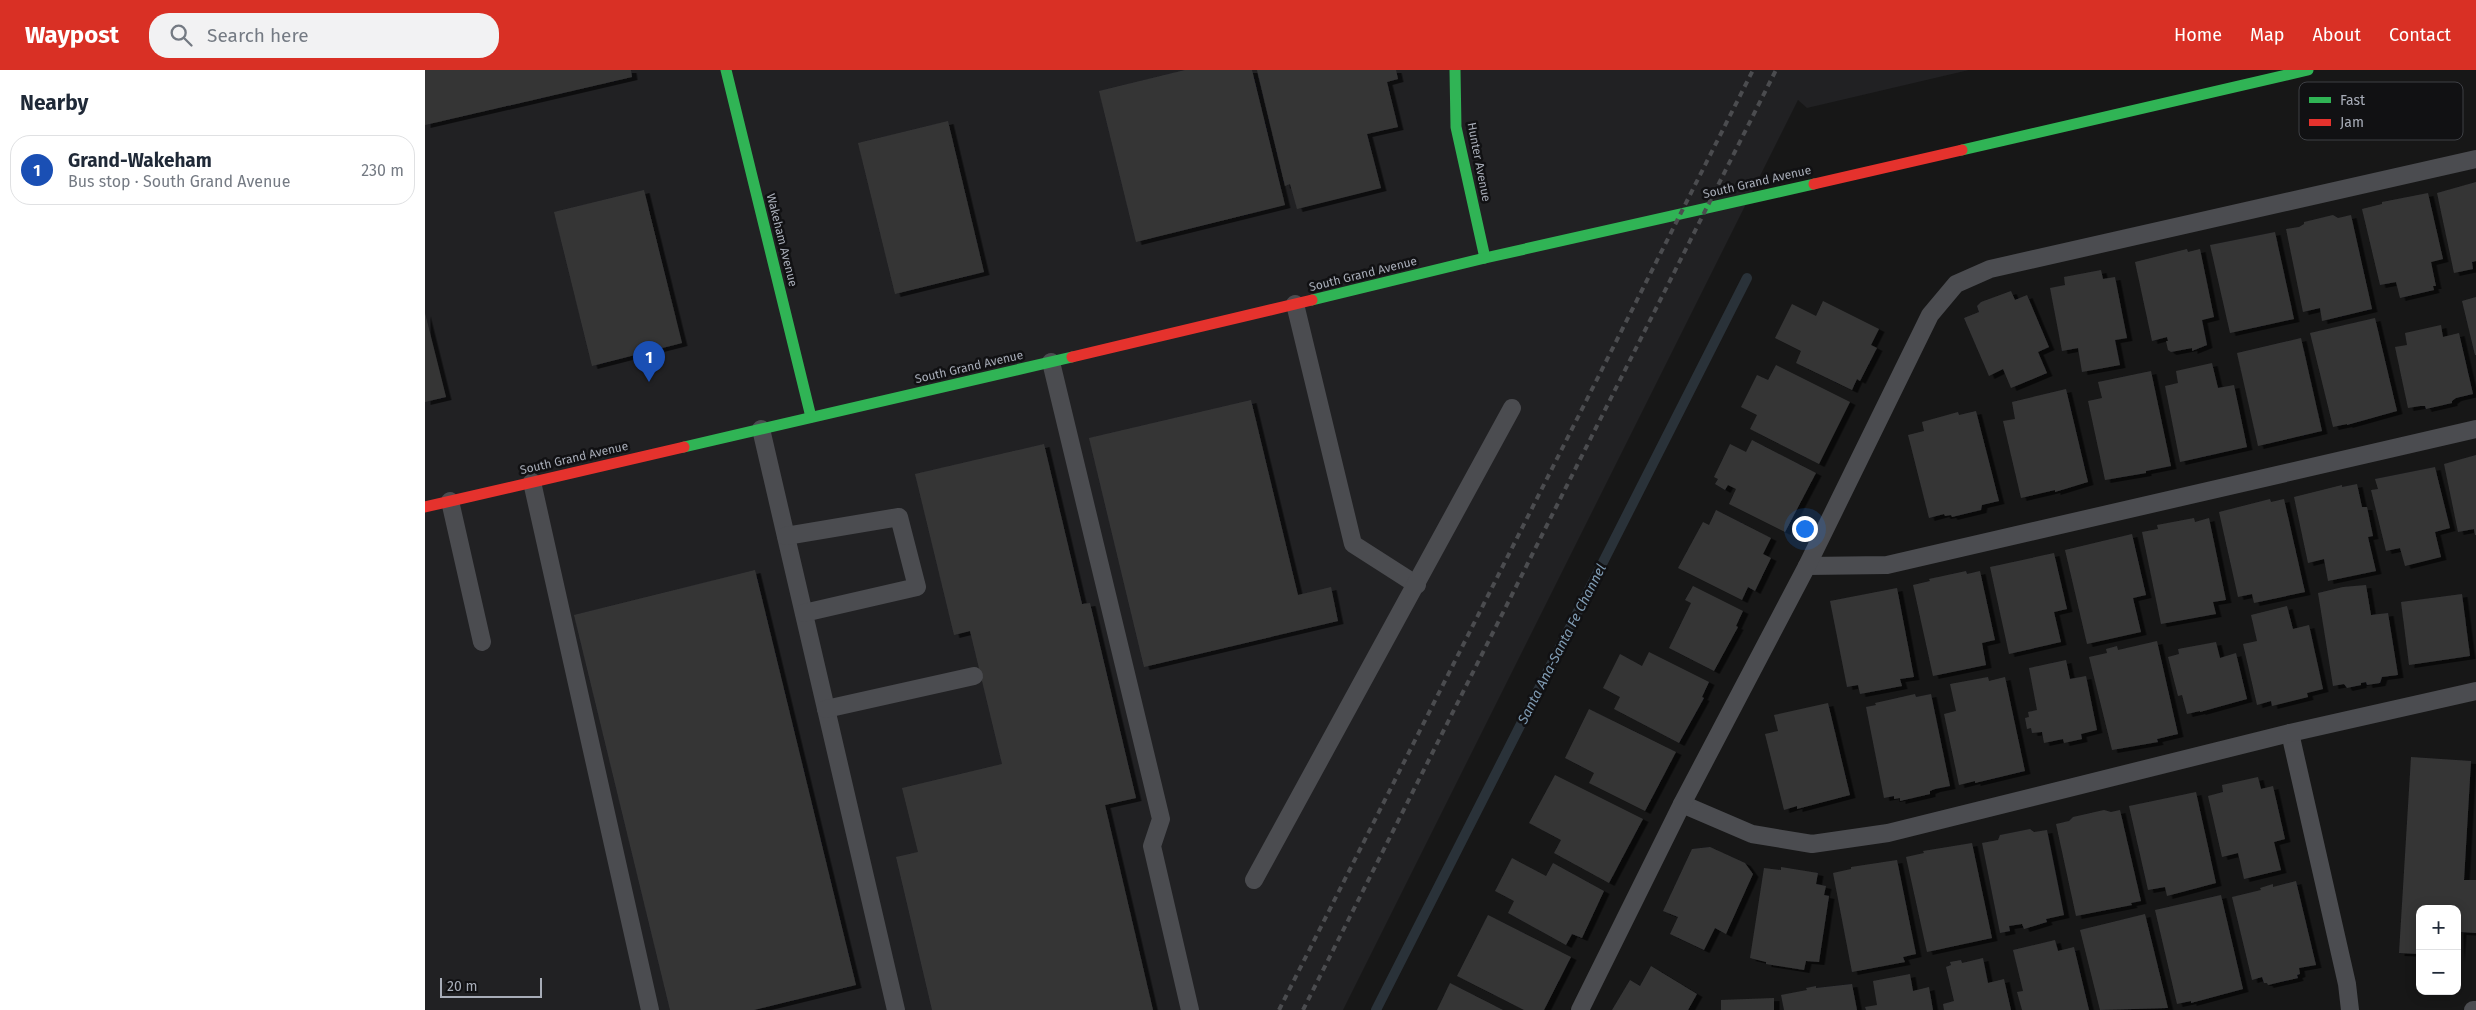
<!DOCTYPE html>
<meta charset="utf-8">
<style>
:root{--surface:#fff;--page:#f2f2f3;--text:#1f2937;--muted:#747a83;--line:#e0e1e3;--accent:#d93025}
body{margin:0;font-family:"Fira Sans",sans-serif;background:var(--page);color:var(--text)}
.controls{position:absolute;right:15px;bottom:15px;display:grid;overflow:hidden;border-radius:10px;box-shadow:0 2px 12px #0003}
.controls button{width:45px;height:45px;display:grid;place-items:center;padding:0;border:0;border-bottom:1px solid var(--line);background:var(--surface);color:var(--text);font:25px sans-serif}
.scale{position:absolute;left:15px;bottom:12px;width:102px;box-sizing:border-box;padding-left:5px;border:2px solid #a8adb8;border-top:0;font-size:14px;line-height:18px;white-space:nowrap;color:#a8adb8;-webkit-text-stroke:4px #111113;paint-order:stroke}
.you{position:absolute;left:1379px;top:458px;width:18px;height:18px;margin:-12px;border:4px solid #fff;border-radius:50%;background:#1a73e8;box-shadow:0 0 0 8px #1a73e833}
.badge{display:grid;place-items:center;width:32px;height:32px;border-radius:50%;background:var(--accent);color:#fff;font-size:16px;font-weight:700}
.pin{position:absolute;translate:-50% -41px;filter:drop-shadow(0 1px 2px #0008)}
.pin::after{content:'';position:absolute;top:26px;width:18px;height:15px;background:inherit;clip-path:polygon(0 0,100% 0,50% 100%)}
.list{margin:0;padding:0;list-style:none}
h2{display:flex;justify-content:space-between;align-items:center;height:65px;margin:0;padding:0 20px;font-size:21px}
h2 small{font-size:16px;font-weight:400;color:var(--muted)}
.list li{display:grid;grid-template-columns:32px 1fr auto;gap:15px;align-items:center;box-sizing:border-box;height:70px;margin:0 10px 10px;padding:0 10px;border:1px solid var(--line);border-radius:20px}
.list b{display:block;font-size:19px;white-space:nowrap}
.list p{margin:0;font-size:16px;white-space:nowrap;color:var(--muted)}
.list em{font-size:16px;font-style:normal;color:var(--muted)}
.icon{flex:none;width:28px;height:28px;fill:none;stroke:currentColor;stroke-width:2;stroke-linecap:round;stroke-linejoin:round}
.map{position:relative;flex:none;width:2051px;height:940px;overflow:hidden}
header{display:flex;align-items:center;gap:30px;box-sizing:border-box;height:70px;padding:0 25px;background:var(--accent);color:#fff}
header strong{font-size:24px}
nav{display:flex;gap:28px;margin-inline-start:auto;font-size:18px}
.search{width:350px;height:45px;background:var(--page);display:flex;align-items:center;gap:12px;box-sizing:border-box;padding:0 18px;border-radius:20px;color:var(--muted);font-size:19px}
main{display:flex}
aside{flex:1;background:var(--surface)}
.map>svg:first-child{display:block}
</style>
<header>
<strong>Waypost</strong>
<div class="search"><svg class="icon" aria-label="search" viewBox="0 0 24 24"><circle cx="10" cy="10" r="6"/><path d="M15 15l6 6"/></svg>Search here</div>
<nav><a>Home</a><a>Map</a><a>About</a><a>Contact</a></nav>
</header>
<main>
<aside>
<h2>Nearby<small></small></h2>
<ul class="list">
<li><span class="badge" style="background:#1a4fb4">1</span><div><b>Grand-Wakeham</b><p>Bus stop · South Grand Avenue</p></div><em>230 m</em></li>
</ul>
</aside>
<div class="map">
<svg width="2051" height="940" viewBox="0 0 2051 940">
<defs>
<filter id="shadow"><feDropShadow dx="5.5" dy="3" stdDeviation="0" flood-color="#0009"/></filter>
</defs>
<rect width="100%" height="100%" fill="#171717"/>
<polygon fill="#212123" points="0,0 1544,0 1382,38 1373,30 918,940 0,940"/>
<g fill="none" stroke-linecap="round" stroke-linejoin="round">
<polyline stroke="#2a3239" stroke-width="10" points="951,940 1322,208"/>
</g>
<g fill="#353536" filter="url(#shadow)">
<polygon points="0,0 206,0 207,7 0,55"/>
<polygon points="760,0 827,0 860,135 711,172 674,21"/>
<polygon points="832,0 971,0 973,9 962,12 973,57 942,64 956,118 872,139 865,114 860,116"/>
<polygon points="523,51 559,202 470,224 433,73"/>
<polygon points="2051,112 2051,191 2047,192 2048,199 2029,203 2012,123"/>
<polygon points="219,120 257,273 167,296 129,142"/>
<polygon points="2003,123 2018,189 2006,192 2011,216 2008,216 2009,220 1975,228 1971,212 1955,215 1937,139 1957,134 1957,132"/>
<polygon points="1908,145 1913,148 1926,145 1947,239 1897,251 1895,238 1878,242 1861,159 1874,157 1879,154 1879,152"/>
<polygon points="1850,162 1869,249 1805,263 1785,175"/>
<polygon points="1762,179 1763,182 1775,179 1789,247 1777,250 1782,275 1767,281 1767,278 1746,282 1743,280 1741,271 1743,271 1742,267 1727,271 1710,192"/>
<polygon points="1676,200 1678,209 1690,207 1702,268 1690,270 1695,295 1657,302 1653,278 1637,281 1625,218 1640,215 1639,207"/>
<polygon points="1586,221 1590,230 1602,225 1624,277 1613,282 1622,303 1586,318 1578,299 1564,306 1539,248 1554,242 1552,236 1556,232"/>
<polygon points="2051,227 2051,285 2050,285 2037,231"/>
<polygon points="1398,231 1454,259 1446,275 1452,278 1435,311 1432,309 1427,320 1371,293 1376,281 1350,268 1367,234 1391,246"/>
<polygon points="0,243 21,327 0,332"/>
<polygon points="1950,248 1972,341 1922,355 1922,354 1908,357 1885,263"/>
<polygon points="2016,255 2018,267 2034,263 2048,324 2031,328 2027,331 2027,333 2001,339 2000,336 1995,336 1983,338 1970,277 1982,275 1980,263"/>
<polygon points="1876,268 1897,361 1833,376 1812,283"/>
<polygon points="1787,293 1793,318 1809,315 1822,377 1755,392 1740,316 1753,313 1751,301"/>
<polygon points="1351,295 1425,332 1394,394 1325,359 1332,345 1316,337 1332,305 1343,310"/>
<polygon points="1726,301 1746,396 1721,401 1721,403 1680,410 1663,331 1677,328 1673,312"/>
<polygon points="1641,319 1663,412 1630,422 1630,420 1596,428 1578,351 1590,349 1587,332"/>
<polygon points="826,330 873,525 906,517 913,551 719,597 664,368"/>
<polygon points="1551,341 1574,431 1557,435 1556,440 1527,447 1526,445 1520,446 1519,444 1504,448 1483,365 1499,361 1497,352 1533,342 1534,345"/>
<polygon points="1327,370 1391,403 1360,462 1304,434 1311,419 1303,415 1300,420 1290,414 1293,409 1289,407 1305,374 1321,382"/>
<polygon points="619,374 657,534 665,533 711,728 680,735 728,940 507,940 471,787 493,782 477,718 577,694 545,561 529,565 490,404"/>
<polygon points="2051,385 2051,465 2050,465 2049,459 2033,462 2019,394"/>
<polygon points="2010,397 2025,458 2010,462 2016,487 1980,496 1975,478 1961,481 1946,420 1953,419 1950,409"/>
<polygon points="1932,414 1937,437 1942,437 1948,466 1943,467 1951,501 1903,511 1899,489 1883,493 1869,427 1917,415 1917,417"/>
<polygon points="1845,429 1846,432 1859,429 1880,522 1829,533 1827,524 1813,527 1794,442"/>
<polygon points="1291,440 1346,468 1338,484 1346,488 1330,521 1323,517 1317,530 1253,498 1278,452 1284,455"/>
<polygon points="1769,448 1770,452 1784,448 1801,530 1788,532 1791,544 1736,554 1717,462 1733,459 1732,455"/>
<polygon points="1707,464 1721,525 1708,528 1716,562 1662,574 1640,480"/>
<polygon points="1629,483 1642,539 1629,542 1636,572 1584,584 1565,497"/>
<polygon points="330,500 431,915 329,940 245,940 149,545"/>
<polygon points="1541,501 1542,504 1555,501 1570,570 1557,573 1561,595 1508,606 1488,515 1505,511 1504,509"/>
<polygon points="1941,515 1946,545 1963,543 1973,605 1957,607 1955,613 1942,615 1941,612 1936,613 1936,615 1922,618 1919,614 1908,616 1893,523 1918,517"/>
<polygon points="1268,516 1318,541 1311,556 1313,557 1289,601 1244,578 1266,533 1260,530"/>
<polygon points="1472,518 1489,607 1475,609 1477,616 1435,624 1433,615 1422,617 1405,531"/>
<polygon points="2037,524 2045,586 1984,595 1976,532"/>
<polygon points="1862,536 1868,559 1884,555 1898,619 1882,623 1883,627 1847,636 1846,631 1832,635 1818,574 1832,571 1826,545"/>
<polygon points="1732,571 1753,664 1732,669 1733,672 1687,680 1664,587 1682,583 1681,579 1692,576 1693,580"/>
<polygon points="1791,572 1795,588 1811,583 1822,629 1775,642 1775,641 1762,644 1757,625 1753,626 1743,587 1754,584 1753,579"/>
<polygon points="1224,582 1284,612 1277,627 1279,628 1254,673 1189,639 1195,627 1178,618 1195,584 1217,596"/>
<polygon points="1641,590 1645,609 1661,606 1672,660 1656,664 1657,669 1639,673 1638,669 1619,673 1617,662 1607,663 1606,658 1602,659 1600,648 1604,647 1603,642 1612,640 1604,598"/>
<polygon points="1563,607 1564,611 1580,607 1600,701 1550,713 1550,711 1534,715 1519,644 1531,641 1525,614"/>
<polygon points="1490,624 1491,627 1506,624 1525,716 1510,719 1505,721 1505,724 1475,731 1475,728 1469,729 1469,726 1459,728 1441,637 1451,635 1450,633"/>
<polygon points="1403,633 1425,725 1372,739 1372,736 1359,740 1340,664 1353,661 1349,645"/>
<polygon points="1164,639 1251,682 1220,741 1164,713 1169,703 1140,688"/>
<polygon points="1986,687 2046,691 2039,810 2051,810 2051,863 2036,862 2034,890 2032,839 1995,839 1995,884 1974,883"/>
<polygon points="1130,705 1218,749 1184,813 1129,783 1136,770 1104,753"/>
<polygon points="1833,707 1836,719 1848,716 1860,769 1849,772 1856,800 1819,809 1813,783 1797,787 1783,726 1798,722 1797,715"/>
<polygon points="1771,722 1791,813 1742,826 1740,817 1723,820 1704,736"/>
<polygon points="1679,740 1686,742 1695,740 1716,831 1706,833 1707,835 1651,846 1631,754 1644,751 1648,747"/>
<polygon points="1605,759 1609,762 1622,760 1639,845 1621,849 1622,852 1599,859 1597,854 1584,856 1585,861 1575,863 1557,773 1573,770 1575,765"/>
<polygon points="1547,773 1567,868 1502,882 1481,787 1499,783 1498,781"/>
<polygon points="1285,777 1320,793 1328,804 1301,864 1290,858 1279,880 1245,864 1253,847 1238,841 1267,779"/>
<polygon points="1087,788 1121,806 1128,793 1179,821 1157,868 1147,864 1141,875 1083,843 1089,831 1070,821"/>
<polygon points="1472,790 1491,884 1478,887 1480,892 1427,902 1408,803 1426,799 1426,797"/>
<polygon points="1356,797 1393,803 1391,814 1401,816 1399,825 1404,826 1394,892 1381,891 1379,900 1341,894 1341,892 1325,888 1339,798 1356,800"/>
<polygon points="1871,811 1891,895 1874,898 1875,904 1872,905 1873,908 1843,915 1842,913 1839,913 1837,907 1827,910 1807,827 1836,820 1835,818 1848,814 1848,817"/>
<polygon points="1796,825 1818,919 1766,933 1766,931 1752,934 1730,840"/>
<polygon points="1720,844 1743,938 1675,940 1655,860"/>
<polygon points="1063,845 1146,887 1119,940 1099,940 1032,906"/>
<polygon points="1630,870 1633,881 1649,877 1664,940 1597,940 1592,922 1598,921 1588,880"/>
<polygon points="1558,888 1563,913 1579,909 1586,940 1519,940 1518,934 1529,931 1521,897 1526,895 1525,892 1536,890 1537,893"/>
<polygon points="1226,896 1272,924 1263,940 1187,940 1205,910 1215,916"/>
<polygon points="1485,904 1488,921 1504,917 1508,940 1441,940 1440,937 1452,935 1448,911"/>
<polygon points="1025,913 1078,940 1012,940"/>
<polygon points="1427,914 1432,940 1359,940 1356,925 1382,920 1381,918 1391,916 1391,918"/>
<polygon points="1349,928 1349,940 1296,940 1296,930"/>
</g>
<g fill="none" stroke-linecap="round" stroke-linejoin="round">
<g stroke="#4b4c50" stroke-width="18">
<polyline points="870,234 928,474 992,515"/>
<polyline points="626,292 736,749 727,776 765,940"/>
<polyline points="336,359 471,940"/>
<polyline points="107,412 225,940"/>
<polyline points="25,431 57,572"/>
<polyline points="361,466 474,447 492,517 379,543"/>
<polyline points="1382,496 1462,495 2051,359"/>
<polyline points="401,639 549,606"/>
<polyline points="1865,663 1922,914 1925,940"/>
<polyline points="1257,734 1327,764 1387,774 1463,763 1865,663 2051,621"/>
<polyline points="829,810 1087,338"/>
<polyline points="1155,940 1257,734 1382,496 1505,245 1531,214 1565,199 2051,89"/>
<polyline points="2048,940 2051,940"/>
</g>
<g stroke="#30b455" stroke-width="11">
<polyline points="301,0 386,347"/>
<polyline points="1030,0 1031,57 1060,188"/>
<polyline points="1537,80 1883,0"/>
<polyline points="887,230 1060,188 1389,114"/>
<polyline points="259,377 647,287"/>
</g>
<g stroke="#e5322d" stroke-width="11">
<polyline points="1389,114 1537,80"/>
<polyline points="647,287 887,230"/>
<polyline points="0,437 259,377"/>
</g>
<g stroke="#4b4c4f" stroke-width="4" stroke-dasharray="6 5" stroke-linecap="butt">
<polyline points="854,940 1328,0"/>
<polyline points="878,940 1351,0"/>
</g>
</g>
<g text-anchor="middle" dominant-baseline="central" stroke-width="5" stroke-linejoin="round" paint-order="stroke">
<g font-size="12" fill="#a8adb8" stroke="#111113">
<text transform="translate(1054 92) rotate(79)">Hunter Avenue</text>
<text transform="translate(1332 112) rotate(-13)">South Grand Avenue</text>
<text transform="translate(357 170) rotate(76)">Wakeham Avenue</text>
<text transform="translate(938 204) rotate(-14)">South Grand Avenue</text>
<text transform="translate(544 297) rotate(-13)">South Grand Avenue</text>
<text transform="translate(149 388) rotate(-13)">South Grand Avenue</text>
</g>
<g font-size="14" font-style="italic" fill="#7f9bb3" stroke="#111113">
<text transform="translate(1137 574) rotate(-63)">Santa Ana-Santa Fe Channel</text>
</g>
</g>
<rect x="1874" y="12" width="164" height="58" rx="8" fill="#111113" stroke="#3e4045" stroke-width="1"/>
<rect x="1884" y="27" width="22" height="6" fill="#30b455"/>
<rect x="1884" y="49" width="22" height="7" fill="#e5322d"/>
<g font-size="14" fill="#a8adb8">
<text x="1915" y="35">Fast</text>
<text x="1915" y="57">Jam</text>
</g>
</svg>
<div class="controls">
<button>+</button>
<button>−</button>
</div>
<div class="scale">20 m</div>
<div class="you"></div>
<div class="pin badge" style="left:224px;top:312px;background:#1a4fb4">1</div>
</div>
</main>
